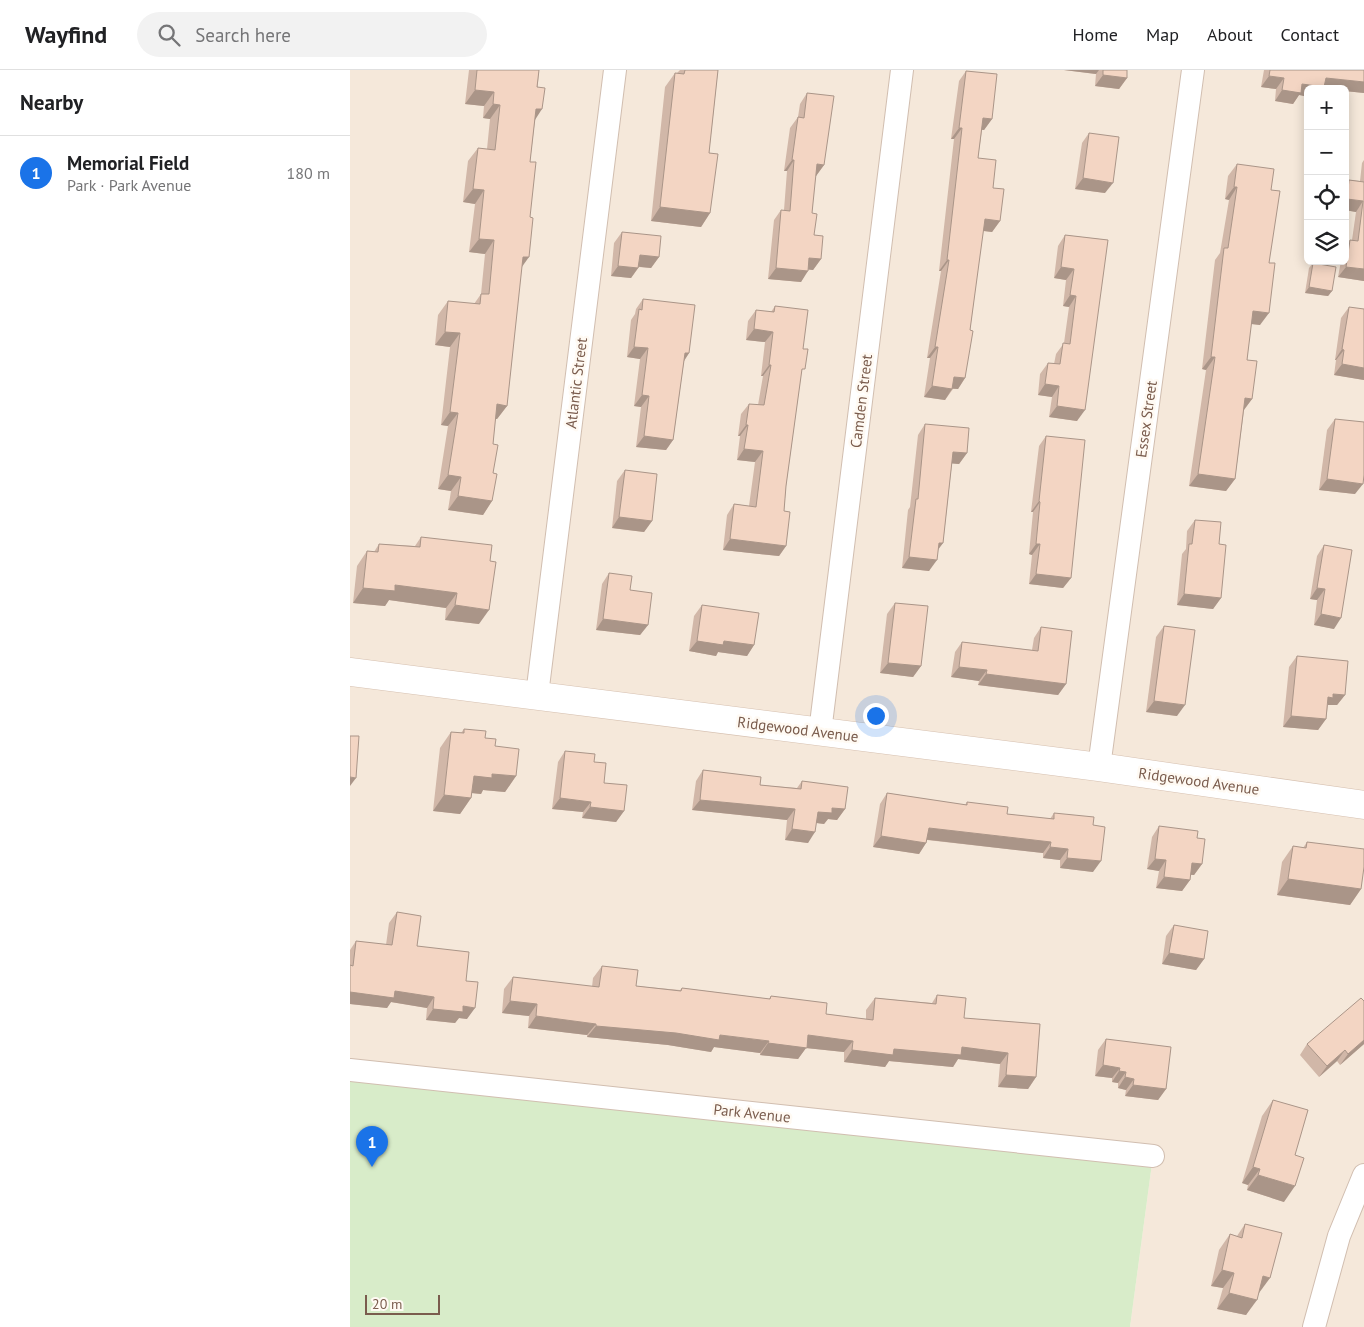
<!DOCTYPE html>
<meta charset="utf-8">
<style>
:root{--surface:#fff;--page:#f2f2f2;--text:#202124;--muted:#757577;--line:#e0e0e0;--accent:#1a73e8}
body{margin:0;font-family:"PT Sans",sans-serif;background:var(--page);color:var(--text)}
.controls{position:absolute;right:15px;top:15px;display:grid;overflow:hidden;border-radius:8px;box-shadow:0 2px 12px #0003}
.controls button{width:45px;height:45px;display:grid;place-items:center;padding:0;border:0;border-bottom:1px solid var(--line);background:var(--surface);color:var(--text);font:25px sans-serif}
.scale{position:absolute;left:15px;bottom:12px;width:75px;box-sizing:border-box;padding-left:5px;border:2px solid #7a5c4d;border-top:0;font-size:14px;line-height:18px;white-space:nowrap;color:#7a5c4d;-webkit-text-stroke:4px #fffaf3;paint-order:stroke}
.you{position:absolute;left:525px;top:645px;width:18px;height:18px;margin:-12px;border:4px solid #fff;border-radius:50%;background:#1a73e8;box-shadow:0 0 0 8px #1a73e833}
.badge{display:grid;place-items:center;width:32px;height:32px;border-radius:50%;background:var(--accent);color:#fff;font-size:16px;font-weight:700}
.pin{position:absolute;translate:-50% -41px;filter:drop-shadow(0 1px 2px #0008)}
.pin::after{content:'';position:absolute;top:26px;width:18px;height:15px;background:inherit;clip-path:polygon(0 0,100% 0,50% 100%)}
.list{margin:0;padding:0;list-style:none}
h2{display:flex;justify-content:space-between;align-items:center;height:65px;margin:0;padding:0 20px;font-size:21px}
h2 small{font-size:16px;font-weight:400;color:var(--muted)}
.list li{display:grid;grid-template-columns:32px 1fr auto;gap:15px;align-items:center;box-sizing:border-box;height:75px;padding:0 20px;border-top:1px solid var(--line)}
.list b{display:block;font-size:19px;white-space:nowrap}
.list p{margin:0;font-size:16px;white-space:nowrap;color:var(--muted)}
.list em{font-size:16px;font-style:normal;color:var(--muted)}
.icon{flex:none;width:28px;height:28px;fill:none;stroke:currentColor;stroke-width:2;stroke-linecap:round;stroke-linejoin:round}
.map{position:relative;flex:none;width:1014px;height:1257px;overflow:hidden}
header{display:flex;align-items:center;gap:30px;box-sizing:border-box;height:70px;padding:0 25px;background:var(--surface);border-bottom:1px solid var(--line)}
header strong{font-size:24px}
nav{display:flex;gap:28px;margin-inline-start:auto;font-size:18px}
.search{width:350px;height:45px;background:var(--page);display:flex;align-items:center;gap:12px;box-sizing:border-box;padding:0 18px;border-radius:28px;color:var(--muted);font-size:19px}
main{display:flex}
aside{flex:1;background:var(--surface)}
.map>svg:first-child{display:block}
</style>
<header>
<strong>Wayfind</strong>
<div class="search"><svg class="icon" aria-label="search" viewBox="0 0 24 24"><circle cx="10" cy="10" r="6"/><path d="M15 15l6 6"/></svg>Search here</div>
<nav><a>Home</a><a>Map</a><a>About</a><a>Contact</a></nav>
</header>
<main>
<aside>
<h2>Nearby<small></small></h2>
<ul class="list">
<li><span class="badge">1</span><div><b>Memorial Field</b><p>Park · Park Avenue</p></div><em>180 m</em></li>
</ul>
</aside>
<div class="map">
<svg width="1014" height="1257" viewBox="0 0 1014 1257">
<rect width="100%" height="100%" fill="#fdf6ec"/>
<path fill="#f5e8da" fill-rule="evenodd" d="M0,0h1014v1257h-234l23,-171 -803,-86zM958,19h37v172h-37z"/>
<polygon fill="#d8ecc9" points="0,1000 803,1086 780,1257 0,1257"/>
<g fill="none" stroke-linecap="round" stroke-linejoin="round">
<g stroke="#d1beb0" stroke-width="24">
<g id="street">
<polyline points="187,625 265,0"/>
<polyline points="470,662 552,0"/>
<polyline points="749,697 843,0"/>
<polyline points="0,1000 803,1086"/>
<polyline points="964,1257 989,1166 1014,1105"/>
</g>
</g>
<g stroke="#d6c0b0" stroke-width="29">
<polyline id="secondary" points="0,602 749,697 1014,735"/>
</g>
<use href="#street" stroke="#fff" stroke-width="22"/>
<use href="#secondary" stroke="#fff" stroke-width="28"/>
</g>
<g fill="#d1b7a8">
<polygon points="119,0 189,0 185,50 180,92 171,198 157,336 147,349 145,349 143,374 142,431 133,445 98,440 101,421 88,419 98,356 91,355 100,277 85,275 88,245 98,231 124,234 131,224 135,184 119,182 125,134 113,132 118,91 128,78 137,79 140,49 133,48 134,36 115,34"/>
<polygon points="330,0 368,0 359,83 360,143 351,157 301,151 315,17 325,3 327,3"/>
<polygon points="714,0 777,0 777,8 769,19 745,16 746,4"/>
<polygon points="914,0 1014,0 1014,23 995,21 995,19 958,19 949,25 943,34 925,31 926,19 911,17"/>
<polygon points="616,1 642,49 634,60 632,60 628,88 643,118 650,151 642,162 633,161 620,260 615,308 608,319 603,319 595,330 574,327 580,288 577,288 591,201 589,201 604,69 601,69 609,11"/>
<polygon points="457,23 474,95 466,106 465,105 462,143 464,165 471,189 463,200 458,199 451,212 418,209 424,150 431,140 434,140 437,101 434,101 440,58 448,47 450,34"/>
<polygon points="739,63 755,123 725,119 732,73"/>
<polygon points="1014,90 1014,211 988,207 991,191 995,191 995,176 1000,170 1002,170 1006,142 995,140 995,115 999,110 1010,111 1012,93"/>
<polygon points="887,94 921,120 919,193 910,255 901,254 897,290 902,329 894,340 885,409 876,421 839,416 856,300 852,299 865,190 870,183 879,130 875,129 878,106"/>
<polygon points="272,162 309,187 301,198 289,197 281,208 261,206 264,173"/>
<polygon points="715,165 758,170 727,351 699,347 702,327 688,325 690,304 698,293 704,294 706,284 714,273 719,237 713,236 716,210 704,208 708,176"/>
<polygon points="963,193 982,221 978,226 955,223 959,198"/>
<polygon points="293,229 339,283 334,291 323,370 316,380 286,377 291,337 284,336 290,289 277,287 281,250 285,244 286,239"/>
<polygon points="425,236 453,279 451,305 436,416 434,441 436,476 429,486 373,480 377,445 384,434 399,436 405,392 387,390 390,366 388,366 391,344 399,334 408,335 413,306 411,306 415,272 396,270 398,251 406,240 421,242"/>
<polygon points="999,237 1014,310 984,305 986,290 985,290 991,248"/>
<polygon points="985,349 1005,424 969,420 977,360"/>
<polygon points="575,354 617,383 609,394 602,393 593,473 588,479 579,501 552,498 558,440 560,437 568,365"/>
<polygon points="696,366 721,508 713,518 679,514 682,485 679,484 683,442 681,442 689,376"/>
<polygon points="275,400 302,451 294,462 262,458 267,411"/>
<polygon points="845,450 869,474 871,528 863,539 827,535 832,484 836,479 837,461"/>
<polygon points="71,467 129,554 95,550 96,538 39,530 35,536 3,533 7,496 17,481 24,482 29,474 65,476"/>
<polygon points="974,475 984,559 964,555 967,530 960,529 967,486"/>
<polygon points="259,503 280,520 298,555 290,565 246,560 252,514"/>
<polygon points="545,533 571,596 563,607 530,603 537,544"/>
<polygon points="352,535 404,575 397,586 368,582 366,586 339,581 344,546"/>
<polygon points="814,556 827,646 796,642 806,567"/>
<polygon points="691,557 716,614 708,625 628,615 629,611 601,607 605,582 612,572 682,580 684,568"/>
<polygon points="947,586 995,625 987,635 978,635 976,649 968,660 933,657 939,597"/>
<polygon points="114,659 135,668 145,676 166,706 155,722 133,720 131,724 122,723 121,728 110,744 83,741 90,678 101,662 111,663"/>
<polygon points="215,681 244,692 254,713 274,741 266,752 232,748 233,742 202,739 208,692"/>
<polygon points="353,700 410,715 447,718 452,711 495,739 487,750 478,749 474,754 466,753 458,773 435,770 437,750 342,740 346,711"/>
<polygon points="537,723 615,735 617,732 657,744 700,749 704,743 743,755 743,802 710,798 710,790 693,788 693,783 577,770 576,773 569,784 523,777 530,734"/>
<polygon points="809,756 847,768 852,794 844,805 840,805 840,810 832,821 806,818 809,801 797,799 802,767"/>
<polygon points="957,772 1011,819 1000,835 927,825 932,792 943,776 953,778"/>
<polygon points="47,842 67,876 116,911 117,949 109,948 105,953 76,950 77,938 41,932 37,938 0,934 0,880 6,871 36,875 39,853"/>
<polygon points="824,855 854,889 846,900 812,894 816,866"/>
<polygon points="252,896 286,916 330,920 332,918 419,929 421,926 476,944 516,949 516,940 525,928 582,933 587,925 614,948 690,954 686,1007 678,1019 648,1017 650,994 608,989 603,997 539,991 535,997 494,992 494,982 456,978 448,989 410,985 410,983 364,977 361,982 318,975 237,967 237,965 178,958 179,946 152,943 154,919 163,907 242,917 243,908"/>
<polygon points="1014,931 1014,974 990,995 987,991 969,1007 950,985 957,974"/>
<polygon points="756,969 816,1019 808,1030 775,1026 776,1020 768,1018 768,1013 762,1012 762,1008 745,1006 748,980"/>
<polygon points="923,1030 934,1132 897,1120 898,1115 892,1113 912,1046"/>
<polygon points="895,1154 909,1223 896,1245 867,1239 873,1218 861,1216 869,1180 880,1164 887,1166"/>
</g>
<g fill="#aa9588">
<polygon points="714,0 749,0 746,4"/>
<polygon points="753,5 777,8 769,19 745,16"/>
<polygon points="919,6 934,8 926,19 911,17"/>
<polygon points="976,8 1014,12 1014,23 995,21 995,19 958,19 958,27 949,25 943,34 925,31 932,20"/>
<polygon points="125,20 144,22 134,36 115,34"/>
<polygon points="143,34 150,35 140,49 133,48"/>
<polygon points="186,39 192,39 183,53"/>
<polygon points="633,48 642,49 634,60 626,59"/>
<polygon points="609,58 612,58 604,69 601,69"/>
<polygon points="442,90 444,90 437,101 434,101"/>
<polygon points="467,94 474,95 466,106 459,105"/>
<polygon points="733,108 763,113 755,123 725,119"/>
<polygon points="884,117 887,117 879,130 875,129"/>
<polygon points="123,119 134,120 125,134 113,132"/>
<polygon points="997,129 1013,131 1006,142 995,140 995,130"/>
<polygon points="310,137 360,143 351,157 301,151"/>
<polygon points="635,149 650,151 642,162 627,160"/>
<polygon points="129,169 144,170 135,184 119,182"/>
<polygon points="290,185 309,187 301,198 282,196"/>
<polygon points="173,187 179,187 169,201"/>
<polygon points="459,188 471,189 463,200 452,199"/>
<polygon points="597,190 599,190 591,201 589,201"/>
<polygon points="268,196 288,198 281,208 261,206"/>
<polygon points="711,197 724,199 716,210 704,208"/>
<polygon points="996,197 1014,199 1014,211 988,207"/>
<polygon points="426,198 458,201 451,212 418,209"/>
<polygon points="959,217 982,221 978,226 955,223"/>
<polygon points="720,225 726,226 719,237 713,236"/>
<polygon points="903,241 919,243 910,255 894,253"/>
<polygon points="404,259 423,262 415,272 396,270"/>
<polygon points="95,262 110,263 100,277 85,275"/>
<polygon points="284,277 298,278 290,289 277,287"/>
<polygon points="585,277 588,277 580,288 577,288"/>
<polygon points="992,279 994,280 986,290 985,290"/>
<polygon points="335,283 339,283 332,294"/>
<polygon points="861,287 865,287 856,300 852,299"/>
<polygon points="992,294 1014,298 1014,310 984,305"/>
<polygon points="419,295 421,295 413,306 411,306"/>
<polygon points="604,307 615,308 608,319 597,318"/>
<polygon points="695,314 709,316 702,327 688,325"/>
<polygon points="582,316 602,319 595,330 574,327"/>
<polygon points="292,325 299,326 291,337 284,336"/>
<polygon points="895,328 902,329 893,341"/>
<polygon points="147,334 157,336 147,349 137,348"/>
<polygon points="707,336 735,340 727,351 699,347"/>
<polygon points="100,342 108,343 98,356 91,355"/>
<polygon points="396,355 398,355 390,366 388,366"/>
<polygon points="294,366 323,370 316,380 286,377"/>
<polygon points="394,379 413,381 405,392 387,390"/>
<polygon points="603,382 617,383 609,394 595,393"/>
<polygon points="848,404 885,409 876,421 839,416"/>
<polygon points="98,405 111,407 101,421 88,419"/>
<polygon points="977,409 1013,414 1005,424 969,420"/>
<polygon points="108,426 142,431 133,445 98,440"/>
<polygon points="689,431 690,432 683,442 681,442"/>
<polygon points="269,447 302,451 294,462 262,458"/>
<polygon points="380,469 436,476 429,486 373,480"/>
<polygon points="589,473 593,473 585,484"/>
<polygon points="686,474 690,474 682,485 679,484"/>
<polygon points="559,487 587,490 579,501 552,498"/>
<polygon points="686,504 721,508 713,518 679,514"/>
<polygon points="45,515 107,523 96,538 39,530 35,536 3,533 13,518"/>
<polygon points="967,518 975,519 967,530 960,529"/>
<polygon points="834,524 871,528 863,539 827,535"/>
<polygon points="105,535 139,540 129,554 95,550"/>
<polygon points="971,544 991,548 984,559 964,555"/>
<polygon points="253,549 298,555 290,565 246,560"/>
<polygon points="347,571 374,571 404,575 397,586 368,582 366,586 339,581"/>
<polygon points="538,593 571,596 563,607 530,603"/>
<polygon points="609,597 637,600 629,611 601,607"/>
<polygon points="636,604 716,614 708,625 628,615"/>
<polygon points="983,624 995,625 987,635 978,635 978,627"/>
<polygon points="804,631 835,635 827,646 796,642"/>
<polygon points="941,646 976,649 968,660 933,657"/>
<polygon points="142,704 166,706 155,722 133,720 131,724 112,722 124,706"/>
<polygon points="0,707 6,708 0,716"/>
<polygon points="94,725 121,728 110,744 83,741"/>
<polygon points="210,728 241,732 233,742 202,739"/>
<polygon points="350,730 445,739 437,750 342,740"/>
<polygon points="240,737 274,741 266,752 232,748"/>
<polygon points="482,738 495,739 487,750 478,749 474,754 460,752 468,742"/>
<polygon points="579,758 701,772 693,783 571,769"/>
<polygon points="442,759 465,762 458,773 435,770"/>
<polygon points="531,766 576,773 569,784 523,777"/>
<polygon points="700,777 718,779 710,790 693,788"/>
<polygon points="717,788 751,791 743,802 710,798"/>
<polygon points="805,789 816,790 809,801 797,799"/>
<polygon points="842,793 852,794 844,805 834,804"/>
<polygon points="814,807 840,810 832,821 806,818"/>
<polygon points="938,809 1011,819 1000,835 927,825"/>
<polygon points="819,883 854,889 846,900 812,894"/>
<polygon points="45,921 84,927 77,938 41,932 37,938 0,934 0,922"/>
<polygon points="160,931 187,934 179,946 152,943"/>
<polygon points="113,936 125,938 117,949 109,948 105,953 76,950 83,939"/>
<polygon points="186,946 246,954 237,965 178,958"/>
<polygon points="246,956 370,965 419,971 410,983 364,977 361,982 318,975 237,967"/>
<polygon points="458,965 503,971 494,982 456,978 448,989 410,985 418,973"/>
<polygon points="1014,970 1014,974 990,995 998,984"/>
<polygon points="612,977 658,983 650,994 608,989 603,997 539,991 535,997 494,992 502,980"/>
<polygon points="995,980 987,991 969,1007 977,996"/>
<polygon points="753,995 770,998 762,1008 745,1006"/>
<polygon points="769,1001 776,1002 768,1013 762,1012"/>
<polygon points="656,1005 686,1007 678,1019 648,1017"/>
<polygon points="775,1007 784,1009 776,1020 768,1018"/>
<polygon points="783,1015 816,1019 808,1030 775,1026"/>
<polygon points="903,1097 910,1099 898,1115 892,1113"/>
<polygon points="908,1105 945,1116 934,1132 897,1120"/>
<polygon points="872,1200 884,1203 873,1218 861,1216"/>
<polygon points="913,1206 920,1208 909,1223 902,1222"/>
<polygon points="879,1223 907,1230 896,1245 867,1239"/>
</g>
<g fill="#f3d5c3" stroke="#aa9588">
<polygon points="127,0 189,0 187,17 195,18 192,39 186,39 180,92 186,92 180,147 183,148 179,187 173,187 157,336 147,334 143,374 148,375 143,403 147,404 142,431 108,426 111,407 98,405 108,343 100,342 110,263 95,262 98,231 130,234 131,224 139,224 144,170 129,169 134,120 123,119 128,78 145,80 150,35 143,34 144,22 125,20"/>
<polygon points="335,0 368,0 359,83 368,84 360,143 310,137 325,3 334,4"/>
<polygon points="753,0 777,0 777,8 753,5"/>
<polygon points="920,0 1014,0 1014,12 976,8 974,17 952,14 951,23 932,20 934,8 919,6"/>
<polygon points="616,1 647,4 642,49 633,48 628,88 646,90 643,118 654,119 650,151 635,149 620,260 623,261 615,308 604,307 602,319 582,316 588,277 585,277 599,190 597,190 612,58 609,58"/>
<polygon points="457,23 484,26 474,95 467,94 462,143 467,144 464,165 473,166 471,189 459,188 458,201 426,198 431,140 440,141 444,90 442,90 448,47 454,48"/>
<polygon points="739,63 769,67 763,113 733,108"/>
<polygon points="887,94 924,99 921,120 930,121 919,193 925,193 919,243 903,241 897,290 907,291 902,329 895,328 885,409 848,404 865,287 861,287 874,178 878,178 887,117 884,117"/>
<polygon points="999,110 1014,112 1014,199 996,197 1000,170 1008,171 1013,131 997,129"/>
<polygon points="272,162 311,166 309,187 290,185 288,198 268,196"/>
<polygon points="715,165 758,170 735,340 707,336 709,316 695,314 698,293 710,294 713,273 720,274 726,226 720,225 724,199 711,197"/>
<polygon points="963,193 986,197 982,221 959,217"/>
<polygon points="293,229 345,235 339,283 335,283 323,370 294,366 299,326 292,325 298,278 284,277 289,239 292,240"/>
<polygon points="425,236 458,240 453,279 458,279 455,299 452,299 436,416 434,441 440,442 436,476 380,469 384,434 406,437 413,381 394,379 398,355 396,355 399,334 414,335 421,295 419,295 423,262 404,259 406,240 424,242"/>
<polygon points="999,237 1014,239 1014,298 992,294 994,280 992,279"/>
<polygon points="985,349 1014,352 1014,405 1013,414 977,409"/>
<polygon points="575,354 619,358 617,383 603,382 593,473 589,473 587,490 559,487 566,429 568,429"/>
<polygon points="696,366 735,370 721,508 686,504 690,474 686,474 690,432 689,431"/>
<polygon points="275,400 307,404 302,451 269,447"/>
<polygon points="845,450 871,452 869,474 876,475 871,528 834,524 839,474 842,474"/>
<polygon points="71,467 142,475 140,491 146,492 139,540 105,535 107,523 45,515 45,521 13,518 17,481 28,482 29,474 70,477"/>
<polygon points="974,475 1002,480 991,548 971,544 975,519 967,518"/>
<polygon points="259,503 282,506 280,520 302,523 298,555 253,549"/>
<polygon points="545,533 578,536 571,596 538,593"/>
<polygon points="352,535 409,543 404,575 374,571 373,575 347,571"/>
<polygon points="814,556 845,560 835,635 804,631"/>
<polygon points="691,557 722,561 716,614 636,604 637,600 609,597 612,572 688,581"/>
<polygon points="947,586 998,591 995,625 983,624 983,628 978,627 976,649 941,646"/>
<polygon points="114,659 136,661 135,668 146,669 145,676 169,679 166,706 142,704 142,708 124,706 121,728 94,725 101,662 114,663"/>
<polygon points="0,666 9,666 6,708 0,707"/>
<polygon points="215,681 245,684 244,692 256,693 254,713 277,715 274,741 240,737 241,732 210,728"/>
<polygon points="353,700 411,707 410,715 451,719 452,711 498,717 495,739 482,738 482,743 468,742 465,762 442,759 445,739 350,730"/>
<polygon points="537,723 617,735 617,732 658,737 657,744 704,749 704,743 744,747 743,755 755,757 751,791 717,788 718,779 700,777 701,772 579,758 576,773 531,766"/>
<polygon points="809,756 848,761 847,768 855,769 852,794 842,793 840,810 814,807 816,790 805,789"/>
<polygon points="957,772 1014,779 1014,797 1011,819 938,809 943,776 956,778"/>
<polygon points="47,842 71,846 67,876 119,882 116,911 128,912 125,938 113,936 113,942 83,939 84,927 45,921 44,928 0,922 0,895 3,896 6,871 42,875"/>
<polygon points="824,855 858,861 854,889 819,883"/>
<polygon points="252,896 288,900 286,916 331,921 332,918 420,929 421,926 477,933 476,944 523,950 525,928 586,934 587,925 616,928 614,948 690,954 686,1007 656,1005 658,983 612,977 611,985 544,979 543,985 502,980 503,971 458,965 457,978 418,973 419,971 370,965 369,970 326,963 246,956 246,954 186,946 187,934 160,931 163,907 249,917"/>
<polygon points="1011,928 1014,931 1014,970 998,984 995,980 977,996 957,974"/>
<polygon points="756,969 821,977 816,1019 783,1015 784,1009 775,1007 776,1002 769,1001 770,998 753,995"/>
<polygon points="923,1030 958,1040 945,1085 954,1088 945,1116 908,1105 910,1099 903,1097"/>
<polygon points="895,1154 932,1163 920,1208 913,1206 907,1230 879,1223 884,1203 872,1200 880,1164 892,1168"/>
</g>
<g text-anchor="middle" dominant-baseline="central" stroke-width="5" stroke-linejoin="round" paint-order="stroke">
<g font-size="15" fill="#7a5c4d" stroke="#fffaf3">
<text transform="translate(226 313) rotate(-83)">Atlantic Street</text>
<text transform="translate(511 331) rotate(-83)">Camden Street</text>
<text transform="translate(796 349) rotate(-82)">Essex Street</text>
<text transform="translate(448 659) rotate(7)">Ridgewood Avenue</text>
<text transform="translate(849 711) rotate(8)">Ridgewood Avenue</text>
<text transform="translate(402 1043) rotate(6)">Park Avenue</text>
</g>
</g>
</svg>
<div class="controls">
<button>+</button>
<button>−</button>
<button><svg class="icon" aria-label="locate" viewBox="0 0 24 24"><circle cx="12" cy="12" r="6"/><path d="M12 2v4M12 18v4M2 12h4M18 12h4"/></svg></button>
<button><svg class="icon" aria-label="layers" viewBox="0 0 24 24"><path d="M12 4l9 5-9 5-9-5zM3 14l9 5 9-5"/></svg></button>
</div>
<div class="scale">20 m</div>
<div class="you"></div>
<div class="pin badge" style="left:22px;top:1097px">1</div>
</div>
</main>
